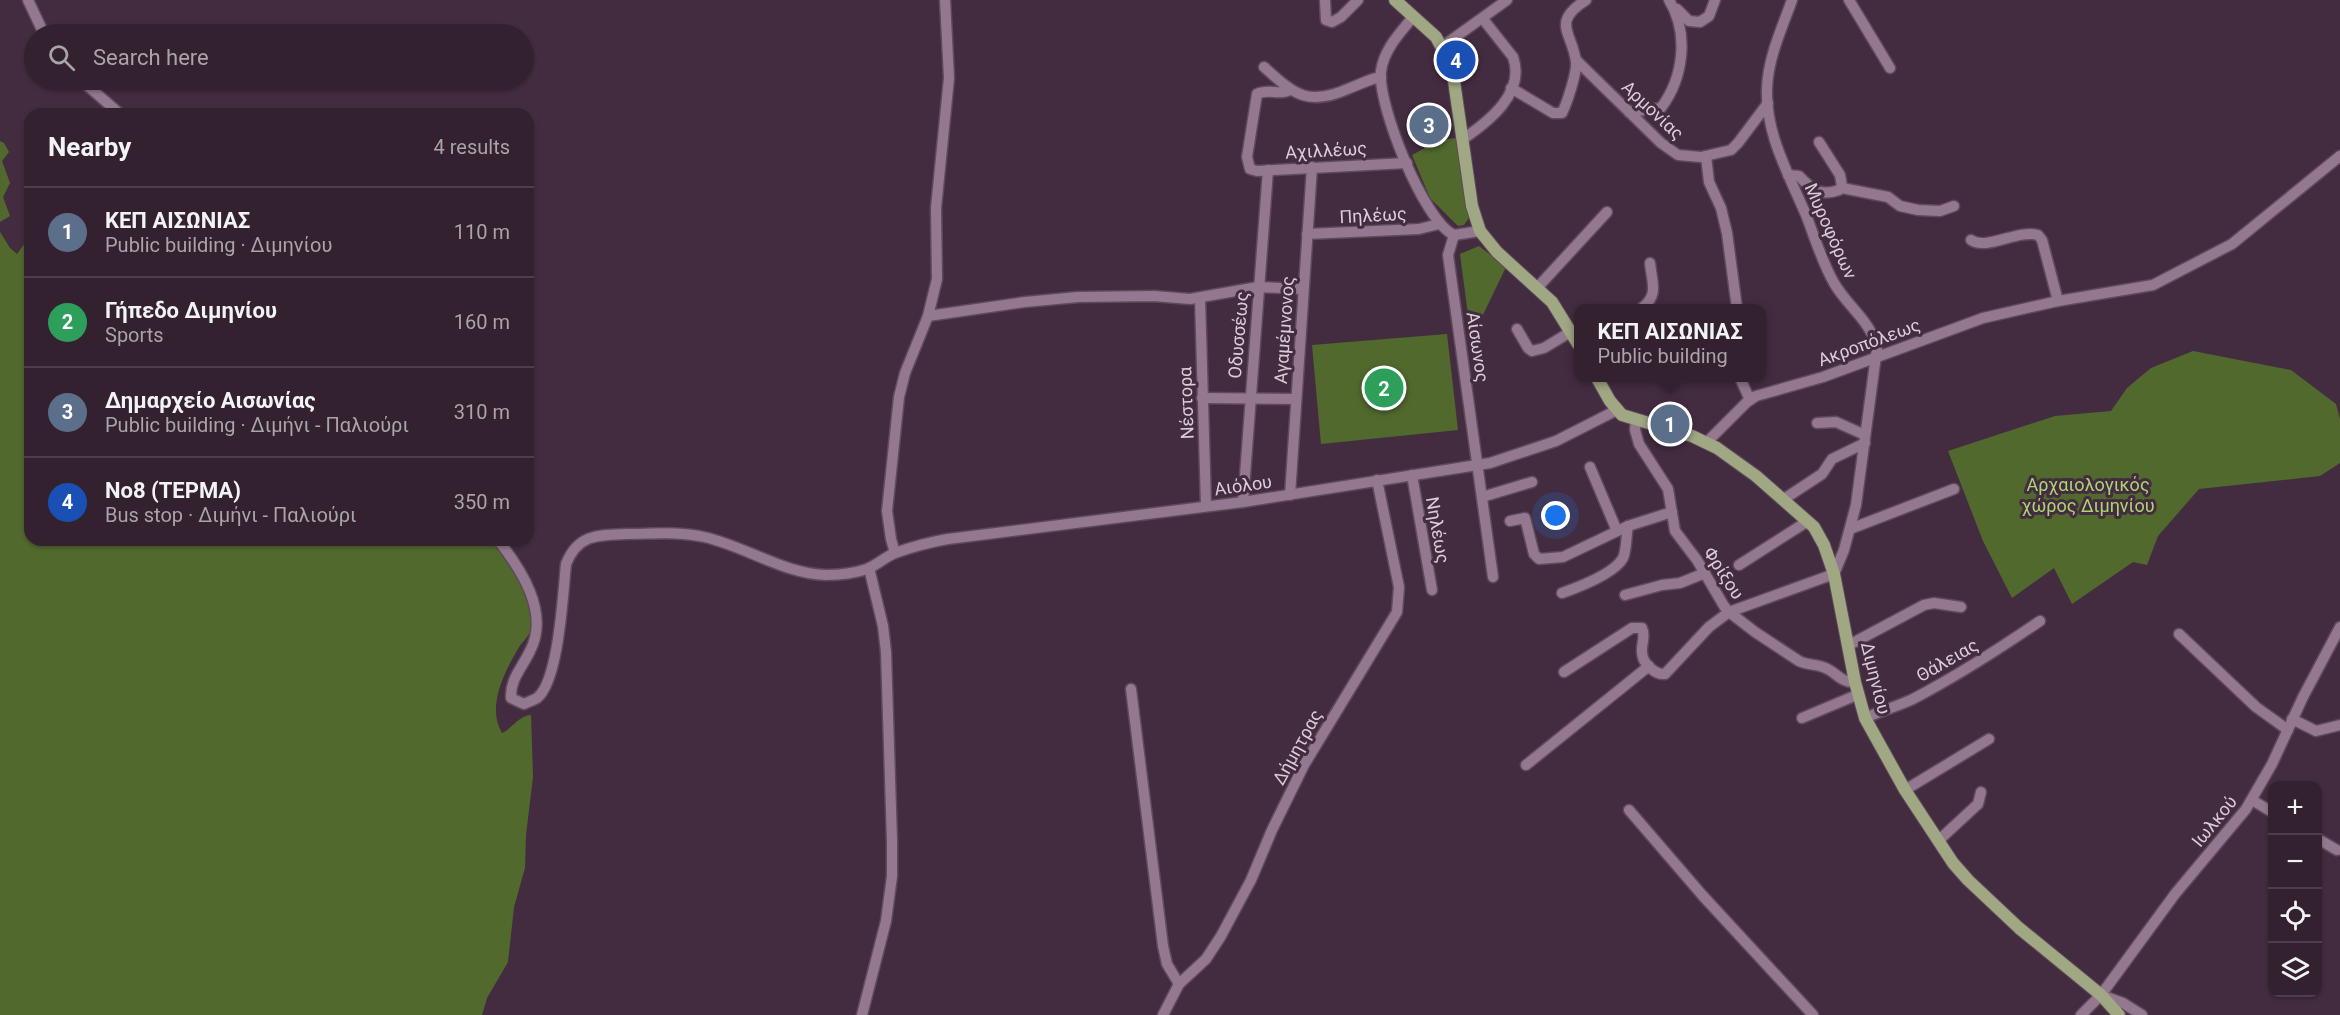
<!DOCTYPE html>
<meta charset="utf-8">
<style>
:root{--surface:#332130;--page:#3e2e3c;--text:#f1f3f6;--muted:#a9a3ab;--line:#4e3e4c;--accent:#98cb37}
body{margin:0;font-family:Roboto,sans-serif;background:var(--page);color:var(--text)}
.controls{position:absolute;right:18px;bottom:18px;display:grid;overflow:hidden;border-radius:12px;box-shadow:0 2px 4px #0004}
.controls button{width:54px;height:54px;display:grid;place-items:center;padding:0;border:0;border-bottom:2px solid var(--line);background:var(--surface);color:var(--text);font:30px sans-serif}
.you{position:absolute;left:1556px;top:516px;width:21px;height:21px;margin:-15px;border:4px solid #fff;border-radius:50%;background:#1a73e8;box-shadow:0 0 0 9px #1a73e833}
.badge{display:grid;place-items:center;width:39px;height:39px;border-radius:50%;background:var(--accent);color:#fff;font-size:20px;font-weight:700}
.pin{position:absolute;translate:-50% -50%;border:3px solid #fff;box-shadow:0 2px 6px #0006}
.popup{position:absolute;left:1574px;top:304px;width:192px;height:78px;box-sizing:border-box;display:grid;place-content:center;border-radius:12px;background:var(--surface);filter:drop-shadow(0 2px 4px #0005);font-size:20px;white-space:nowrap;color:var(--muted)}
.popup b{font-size:22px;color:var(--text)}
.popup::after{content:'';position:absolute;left:50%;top:100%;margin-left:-12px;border:12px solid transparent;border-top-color:var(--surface)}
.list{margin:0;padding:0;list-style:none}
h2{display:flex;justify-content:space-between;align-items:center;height:78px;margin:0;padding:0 24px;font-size:26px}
h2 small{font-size:20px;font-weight:400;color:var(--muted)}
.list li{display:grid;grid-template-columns:39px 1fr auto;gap:18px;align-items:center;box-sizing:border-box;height:90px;padding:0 24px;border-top:2px solid var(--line)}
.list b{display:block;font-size:22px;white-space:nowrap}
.list p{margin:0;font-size:20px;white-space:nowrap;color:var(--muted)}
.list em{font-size:20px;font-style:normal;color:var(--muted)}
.icon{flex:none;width:33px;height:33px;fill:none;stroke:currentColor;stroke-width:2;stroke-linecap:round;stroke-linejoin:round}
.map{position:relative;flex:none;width:2340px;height:1015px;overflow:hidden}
.search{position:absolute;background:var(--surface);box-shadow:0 2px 4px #0004;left:24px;top:24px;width:510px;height:66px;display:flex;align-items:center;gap:15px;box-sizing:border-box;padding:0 21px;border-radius:33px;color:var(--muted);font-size:22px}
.panel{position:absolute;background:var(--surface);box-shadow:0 2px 4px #0004;left:24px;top:108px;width:510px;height:438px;border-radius:18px}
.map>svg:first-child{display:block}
</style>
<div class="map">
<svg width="2340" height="1015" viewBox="0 0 2340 1015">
<rect width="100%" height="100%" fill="#442c40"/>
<g fill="#52692e">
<polygon points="1456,138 1469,218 1464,225 1458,226 1430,198 1412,155 1440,140"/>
<polygon points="0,141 4,143 9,152 2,161 10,183 3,197 10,216 0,222"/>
<path d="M0,232l10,16 7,6 13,-18v304h463c17,24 42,56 38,87 0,8 -8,14 -12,20 -14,24 -33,59 -17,86 11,-5 16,-17 29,-18l2,62 -7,58 -1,33 -11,39 -6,55 -21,36 -5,17h-482z"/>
<polygon points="1479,246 1506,267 1480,321 1470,330 1460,254"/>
<polygon points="1447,334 1458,430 1321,444 1312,345"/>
<polygon points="2193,351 2291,370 2336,404 2340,419 2340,463 2320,476 2199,489 2158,536 2147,565 2133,562 2072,604 2054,568 2012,598 1983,541 1948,451 2055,416 2111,411 2127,388 2151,368"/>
</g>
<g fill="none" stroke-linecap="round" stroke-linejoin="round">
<g stroke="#5e4a5b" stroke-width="13">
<g id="minor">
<polyline points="28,0 44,34"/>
<polyline points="1325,0 1326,20 1332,22 1341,17 1358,0"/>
<polyline points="1849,0 1890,68"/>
<polyline points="1677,9 1689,21 1700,22 1709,16 1715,0"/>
<path d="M1413,17c-13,16 -29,32 -32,54 -4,33 43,151 73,164l26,-4"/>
<polyline points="1443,46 1507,0"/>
<polyline points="1576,60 1661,143 1678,155 1701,157 1731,150 1738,143 1768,103"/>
<path d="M1264,67c31,28 44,40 86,21 11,-4 19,-9 31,-11"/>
<polyline points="81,80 120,114"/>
<path d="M1511,88l42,25h9c5,-10 15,-40 14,-51 -3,-29 -26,-39 10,-62"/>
<path d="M1290,90c-10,6 -22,-2 -33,4l-10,63 3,12 7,2 150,-8"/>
<path d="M1629,112l32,-4c23,-31 28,-75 8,-108"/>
<path d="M1463,139c25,-17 63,-46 50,-82l-30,-38"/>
<polyline points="1706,156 1709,182 1721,208 1727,233 1737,308"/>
<path d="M1788,175l11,1c12,13 21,21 40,14l3,-4 -2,-11 -21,-33"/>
<polyline points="1842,188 1888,197 1900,206 1918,210 1940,211 1954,206"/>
<polyline points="1307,234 1419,229 1439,224"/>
<polyline points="1454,235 1448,255 1493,577"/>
<path d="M1971,240c15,11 47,-11 67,-5l4,5 16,61"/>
<polyline points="1537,288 1607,212"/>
<polyline points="1200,298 1206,506"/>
<path d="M1642,308c17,-13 10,-25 8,-45"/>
<polyline points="928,316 1025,302 1078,297 1154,296 1190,299 1258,287 1303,289"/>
<polyline points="1517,329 1528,348 1532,351 1544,348 1572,331"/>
<polyline points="1740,378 1750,400"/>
<polyline points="1202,398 1296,399"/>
<path d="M1636,419l-1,11 4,14 29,45 7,42 22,29 27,46 5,6 26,20 44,29c8,4 16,3 24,6 13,4 17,16 32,15"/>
<polyline points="1817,423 1836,422 1865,435"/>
<polyline points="1707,442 1747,402 1756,396 1823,377 1983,318 2058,301 2153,285 2232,244 2340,156"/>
<polyline points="1590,467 1617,531"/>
<polyline points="1412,475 1432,590"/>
<polyline points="1290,495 1312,167"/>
<polyline points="1482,497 1532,482"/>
<polyline points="1784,499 1822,474 1832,459 1865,443"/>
<polyline points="1243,502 1268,170"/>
<polyline points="1510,521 1525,518 1534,554 1539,559 1563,557 1628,526 1672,512"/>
<polyline points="1850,529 1954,489"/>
<path d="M498,540c23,29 52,73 32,111 -8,17 -20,28 -19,47l13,6c4,-2 10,-4 13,-6 22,-17 26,-106 29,-134 12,-30 32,-29 60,-30 26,0 53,-3 78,3 41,9 80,37 122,38 13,0 29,-2 41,-6 10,-4 18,-12 28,-16 17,-6 35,-11 53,-14l295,-37 247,-39 66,-22 61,-31"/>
<polyline points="895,553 891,539 887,511 899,397 905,373 928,316 937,279 936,208 949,78 945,0"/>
<polyline points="1739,565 1808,521"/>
<path d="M1562,593c17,-6 52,-19 61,-35 4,-9 3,-23 5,-32"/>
<polyline points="1625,595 1662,585 1680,583 1705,573"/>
<polyline points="2179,634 2256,707 2288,730"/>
<polyline points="1849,645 1924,605 1934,603 1961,607"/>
<path d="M1564,672l68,-44h10c4,9 -1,16 0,24 0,11 13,23 23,22l44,-47 20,-15 105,-38 10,-24 12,-45 21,-157c-6,-27 -30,-42 -43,-65 -12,-21 -19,-45 -28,-68 -17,-40 -41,-82 -39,-127 1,-30 15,-60 25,-88"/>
<polyline points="1131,689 1163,946 1167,964 1179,984"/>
<polyline points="1802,718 1859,694"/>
<path d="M1865,718c16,-7 33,-12 48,-19 44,-23 86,-50 127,-78"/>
<polyline points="2292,719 2316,731 2340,725"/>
<polyline points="1526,765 1649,666"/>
<polyline points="1905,790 1989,739"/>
<polyline points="2252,800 2272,812"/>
<polyline points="1629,810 1703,896 1813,1015"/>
<polyline points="2318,839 2337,850"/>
<polyline points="1938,841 1978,804 1981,792"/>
<polyline points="2101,995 2123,1003 2142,1015"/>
<polyline points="862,1015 886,921 892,876 892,841 886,652 883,626 869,568"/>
<polyline points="1163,1015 1179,984 1206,959 1221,936 1251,880 1272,830 1304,765 1397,612 1399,587 1377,480"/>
<polyline points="2081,1015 2101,995 2175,894 2246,809 2272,764 2303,697 2340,627"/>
</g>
</g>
<g stroke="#5e4a5b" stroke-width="14">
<g id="major">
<polyline points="1395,0 1436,37 1452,67 1472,206 1480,231 1497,252 1552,302 1578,344"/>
<polyline points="1597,378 1610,401 1622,415 1692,436 1717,448 1756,476 1814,527 1824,545 1834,574 1855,682 1865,718 1905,790 1953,863 1968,880 2019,928 2101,995 2119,1015"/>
</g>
</g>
<use href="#minor" stroke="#94788f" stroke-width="10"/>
<use href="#major" stroke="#9fa783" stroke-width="12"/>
</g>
<g text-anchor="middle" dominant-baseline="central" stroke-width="6" stroke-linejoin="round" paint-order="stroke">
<g font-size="18" fill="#dbccd8" stroke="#442c40">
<text transform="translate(1653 110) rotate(43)">Αρμονίας</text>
<text transform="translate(1326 150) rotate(-3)">Αχιλλέως</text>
<text transform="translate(1373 215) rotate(-3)">Πηλέως</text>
<text transform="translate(1831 231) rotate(66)">Μυροφόρων</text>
<text transform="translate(1284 330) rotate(-86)">Αγαμέμνονος</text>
<text transform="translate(1238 335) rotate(-85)">Οδυσσέως</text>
<text transform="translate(1869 342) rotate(-20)">Ακροπόλεως</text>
<text transform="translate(1478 347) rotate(82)">Αίσωνος</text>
<text transform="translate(1186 403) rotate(-92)">Νέστορα</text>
<text transform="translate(1243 485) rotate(-8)">Αιόλου</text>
<text transform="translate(1438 530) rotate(80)">Νηλέως</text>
<text transform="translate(1724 573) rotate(57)">Φρίξου</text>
<text transform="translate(1947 660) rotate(-30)">Θάλειας</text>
<text transform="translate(1876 678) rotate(76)">Διμηνίου</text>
<text transform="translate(1297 747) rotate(-61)">Δήμητρας</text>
<text transform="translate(2214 821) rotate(-51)">Ιωλκού</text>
</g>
<g font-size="18" fill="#add473" stroke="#442c40">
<text x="2088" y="484">Αρχαιολογικός<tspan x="2088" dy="21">χώρος Διμηνίου</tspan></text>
</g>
</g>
</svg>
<div class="controls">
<button>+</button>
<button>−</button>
<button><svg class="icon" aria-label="locate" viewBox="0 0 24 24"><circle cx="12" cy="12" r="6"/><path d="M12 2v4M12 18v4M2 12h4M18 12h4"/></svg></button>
<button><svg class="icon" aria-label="layers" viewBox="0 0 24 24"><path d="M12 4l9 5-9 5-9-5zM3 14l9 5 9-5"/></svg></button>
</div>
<div class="you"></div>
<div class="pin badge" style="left:1670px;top:424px;background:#5c6f8a">1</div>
<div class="popup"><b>ΚΕΠ ΑΙΣΩΝΙΑΣ</b>Public building</div>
<div class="pin badge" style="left:1384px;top:388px;background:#2e9e5b">2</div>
<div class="pin badge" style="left:1429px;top:125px;background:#5c6f8a">3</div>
<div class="pin badge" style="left:1456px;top:60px;background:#1a4fb4">4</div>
<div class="search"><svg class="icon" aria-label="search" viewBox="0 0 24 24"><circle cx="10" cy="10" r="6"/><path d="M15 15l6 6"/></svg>Search here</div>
<section class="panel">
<h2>Nearby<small>4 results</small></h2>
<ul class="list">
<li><span class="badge" style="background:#5c6f8a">1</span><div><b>ΚΕΠ ΑΙΣΩΝΙΑΣ</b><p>Public building · Διμηνίου</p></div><em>110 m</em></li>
<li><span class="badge" style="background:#2e9e5b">2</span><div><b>Γήπεδο Διμηνίου</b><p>Sports</p></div><em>160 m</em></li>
<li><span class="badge" style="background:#5c6f8a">3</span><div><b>Δημαρχείο Αισωνίας</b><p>Public building · Διμήνι - Παλιούρι</p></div><em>310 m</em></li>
<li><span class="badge" style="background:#1a4fb4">4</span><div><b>Νο8 (ΤΕΡΜΑ)</b><p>Bus stop · Διμήνι - Παλιούρι</p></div><em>350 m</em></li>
</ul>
</section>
</div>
